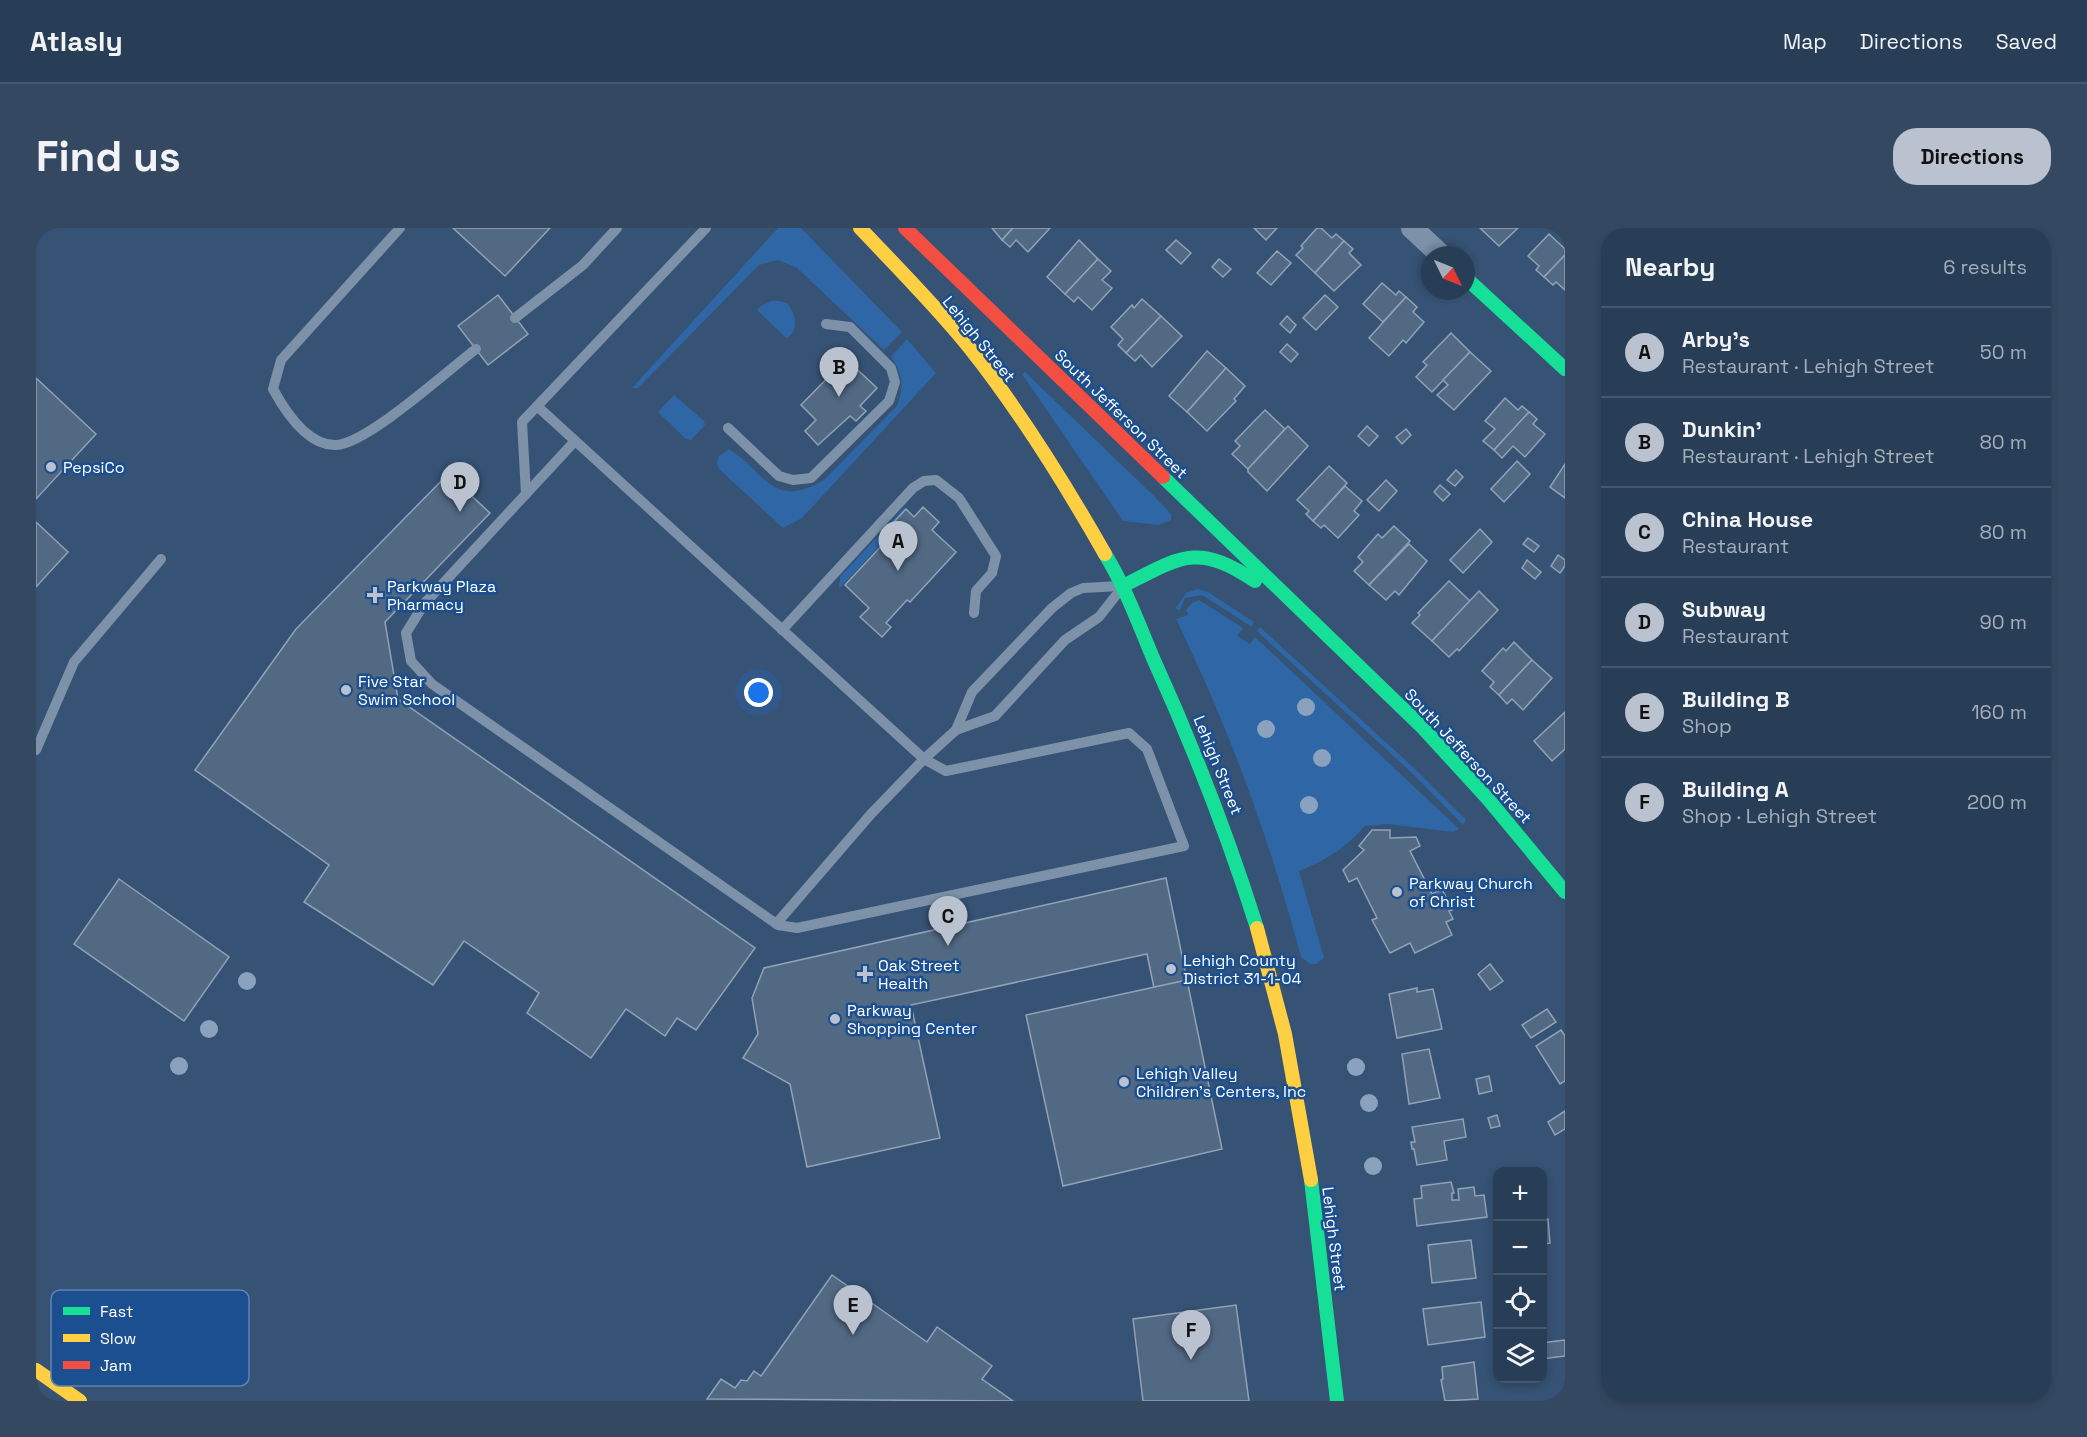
<!DOCTYPE html>
<meta charset="utf-8">
<style>
:root{--surface:#283e57;--page:#344961;--text:#f1f3f6;--muted:#a5aeba;--line:#44576d;--accent:#b9c2ce}
body{margin:0;font-family:"Space Grotesk",sans-serif;background:var(--page);color:var(--text)}
.controls{position:absolute;right:18px;bottom:18px;display:grid;overflow:hidden;border-radius:12px;box-shadow:0 3px 9px #0003}
.controls button{width:54px;height:54px;display:grid;place-items:center;padding:0;border:0;border-bottom:2px solid var(--line);background:var(--surface);color:var(--text);font:30px sans-serif}
.compass{position:absolute;left:1385px;top:18px;width:54px;height:54px;border-radius:50%;background:var(--surface);box-shadow:0 3px 9px #0003;rotate:133deg}
.you{position:absolute;left:723px;top:465px;width:21px;height:21px;margin:-15px;border:4px solid #fff;border-radius:50%;background:#1a73e8;box-shadow:0 0 0 9px #1a73e833}
.badge{display:grid;place-items:center;width:39px;height:39px;border-radius:50%;background:var(--accent);color:#111;font-size:20px;font-weight:700}
.pin{position:absolute;translate:-50% -50px;filter:drop-shadow(0 2px 3px #0008)}
.pin::after{content:'';position:absolute;top:32px;width:21px;height:18px;background:inherit;clip-path:polygon(0 0,100% 0,50% 100%)}
.list{margin:0;padding:0;list-style:none}
h2{display:flex;justify-content:space-between;align-items:center;height:78px;margin:0;padding:0 24px;font-size:26px}
h2 small{font-size:20px;font-weight:400;color:var(--muted)}
.list li{display:grid;grid-template-columns:39px 1fr auto;gap:18px;align-items:center;box-sizing:border-box;height:90px;padding:0 24px;border-top:2px solid var(--line)}
.list b{display:block;font-size:22px;white-space:nowrap}
.list p{margin:0;font-size:20px;white-space:nowrap;color:var(--muted)}
.list em{font-size:20px;font-style:normal;color:var(--muted)}
.icon{flex:none;width:33px;height:33px;fill:none;stroke:currentColor;stroke-width:2;stroke-linecap:round;stroke-linejoin:round}
.map{position:relative;flex:none;width:1529px;height:1173px;overflow:hidden;border-radius:24px}
header{display:flex;align-items:center;gap:36px;box-sizing:border-box;height:84px;padding:0 30px;background:var(--surface);border-bottom:2px solid var(--line)}
header strong{font-size:28px}
nav{display:flex;gap:33px;margin-inline-start:auto;font-size:21px}
.intro{display:flex;align-items:center;justify-content:space-between;box-sizing:border-box;height:144px;padding:0 36px}
h1{margin:0;font-size:42px}
.button{padding:15px 27px;border-radius:24px;background:var(--accent);color:#111;font-size:21px;font-weight:700}
main{display:flex;gap:36px;padding:0 36px}
aside{flex:1;background:var(--surface);border-radius:24px;box-shadow:0 3px 9px #0003}
.map>svg:first-child{display:block}
</style>
<header>
<strong>Atlasly</strong>
<nav><a>Map</a><a>Directions</a><a>Saved</a></nav>
</header>
<div class="intro"><h1>Find us</h1><a class="button">Directions</a></div>
<main>
<div class="map">
<svg width="1529" height="1173" viewBox="0 0 1529 1173">
<rect width="100%" height="100%" fill="#365274"/>
<g fill="#2f66a5">
<polygon points="742,0 765,0 866,104 848,122 761,40 742,32 723,37 602,160 596,160"/>
<path d="M738,72l13,3c9,10 13,28 -1,35l-29,-28 4,-4z"/>
<path d="M871,111l29,34 -134,145 -19,10 -63,-58 -3,-6 1,-7 11,-8c35,21 43,62 95,31l73,-74c7,-18 6,-33 -6,-49z"/>
<polygon points="989,144 1117,267 1135,286 1135,292 1123,297 1087,293 986,146"/>
<polygon points="638,167 668,193 669,197 655,212 650,211 622,184"/>
<polygon points="868,280 870,281 844,309 848,313 803,361 804,349"/>
<polygon points="1162,361 1172,364 1218,394 1216,399 1166,367 1149,370 1144,382 1139,381 1150,365"/>
<path d="M1163,372l44,28 -6,8 13,8 5,-7 204,192 -6,3 -65,-8 -23,2c-20,22 -38,34 -66,45l25,87 -8,6h-6l-9,-7c-31,-117 -72,-229 -125,-338l12,-4 -2,-5 6,-7z"/>
<polygon points="1224,399 1378,540 1430,592 1427,597 1376,545 1221,403"/>
</g>
<g fill="#526984" stroke="#92a2b6" stroke-width="1.5">
<polygon points="417,0 514,0 469,48"/>
<polygon points="956,0 977,0 966,12"/>
<polygon points="977,0 1014,0 992,24 980,12 974,19 966,12"/>
<polygon points="1218,0 1241,0 1230,12"/>
<polygon points="1281,0 1285,0 1296,10 1300,6 1308,13 1279,45 1260,27 1267,20 1265,18"/>
<polygon points="1444,0 1482,0 1463,18"/>
<polygon points="1513,6 1529,21 1529,27 1508,49 1500,42 1503,38 1492,28"/>
<polygon points="1043,12 1062,31 1029,66 1011,49"/>
<polygon points="1140,12 1155,25 1145,36 1130,22"/>
<polygon points="1308,13 1317,21 1313,25 1325,37 1298,63 1279,45"/>
<polygon points="1241,23 1255,35 1235,57 1221,45"/>
<polygon points="1529,27 1529,62 1520,54 1517,57 1508,49"/>
<polygon points="1062,31 1075,43 1066,52 1076,60 1056,82 1042,69 1038,74 1029,66"/>
<polygon points="1183,31 1195,41 1187,49 1176,39"/>
<polygon points="1346,55 1360,67 1363,63 1370,69 1347,94 1327,76"/>
<polygon points="462,67 492,106 452,137 422,98"/>
<polygon points="1289,67 1302,79 1280,102 1267,90"/>
<polygon points="1370,69 1381,79 1377,84 1388,94 1370,115 1367,112 1353,128 1333,110"/>
<polygon points="1106,71 1125,88 1090,125 1082,117 1087,111 1075,99 1096,77 1098,80"/>
<polygon points="1125,88 1146,108 1116,139 1105,127 1099,133 1090,125"/>
<polygon points="1251,88 1260,97 1254,105 1244,96"/>
<polygon points="1415,105 1434,124 1396,164 1380,149 1391,137 1387,134"/>
<polygon points="1251,116 1262,126 1255,134 1244,124"/>
<polygon points="1171,123 1190,140 1151,184 1133,168"/>
<polygon points="1434,124 1455,143 1418,182 1401,167 1412,157 1407,152"/>
<polygon points="810,131 841,160 824,178 830,183 820,193 814,188 782,217 769,203 780,192 765,177"/>
<polygon points="1190,140 1209,158 1198,171 1200,173 1171,203 1151,184"/>
<polygon points="0,150 60,206 0,271"/>
<polygon points="1469,170 1482,182 1486,178 1493,184 1458,222 1447,213 1459,201 1449,193"/>
<polygon points="1229,182 1249,201 1212,241 1196,226 1204,218 1199,213"/>
<polygon points="1493,184 1501,191 1497,196 1509,206 1489,229 1477,218 1466,230 1458,222"/>
<polygon points="1252,198 1272,218 1231,263 1212,244 1212,241"/>
<polygon points="1331,198 1342,208 1333,218 1322,208"/>
<polygon points="1370,201 1375,207 1366,216 1360,209"/>
<polygon points="1481,233 1494,246 1468,274 1455,261"/>
<polygon points="1529,236 1529,270 1514,259"/>
<polygon points="1293,238 1311,255 1277,293 1270,286 1273,283 1261,272"/>
<polygon points="1420,242 1427,249 1419,258 1411,252"/>
<polygon points="412,246 454,285 349,394 362,471 719,720 660,802 641,790 629,808 590,781 555,830 491,785 503,765 428,713 397,757 268,674 293,637 159,542 260,401"/>
<polygon points="1350,252 1361,263 1343,283 1331,272"/>
<polygon points="1404,257 1414,266 1407,273 1398,264"/>
<polygon points="1309,258 1326,273 1318,283 1323,287 1302,310 1288,297 1285,300 1277,293"/>
<polygon points="887,279 903,294 896,302 920,324 874,374 871,372 850,395 855,399 846,409 824,389 833,380 809,357 849,314 844,309 870,281 878,289"/>
<polygon points="0,294 32,324 0,359"/>
<polygon points="1358,298 1374,313 1333,357 1318,343 1327,334 1322,329 1342,306 1346,310"/>
<polygon points="1444,301 1456,314 1427,345 1414,332"/>
<polygon points="1492,310 1503,318 1498,324 1487,316"/>
<polygon points="1373,316 1391,333 1363,367 1359,363 1350,372 1333,357"/>
<polygon points="1522,327 1529,332 1529,338 1524,345 1515,338"/>
<polygon points="1491,332 1505,344 1499,351 1486,340"/>
<polygon points="1413,353 1434,373 1396,413 1376,395 1384,387 1382,385"/>
<polygon points="1443,363 1462,382 1423,423 1421,421 1413,429 1396,413"/>
<polygon points="1478,414 1496,432 1463,467 1454,459 1458,454 1446,443 1467,420 1470,423"/>
<polygon points="1496,432 1516,450 1487,482 1476,471 1471,476 1463,467"/>
<polygon points="1529,484 1529,521 1516,533 1498,513"/>
<polygon points="1336,602 1354,602 1354,610 1380,609 1384,618 1374,623 1396,666 1406,661 1416,682 1413,683 1417,691 1410,694 1416,707 1379,725 1374,715 1354,725 1336,692 1341,690 1321,650 1313,654 1307,642 1328,622 1323,618"/>
<polygon points="1130,650 1151,752 1118,760 1111,726 875,777 904,910 771,939 754,856 707,830 722,806 716,770 728,740"/>
<polygon points="83,651 193,729 148,793 38,716"/>
<polygon points="1454,736 1467,753 1454,762 1442,746"/>
<polygon points="1151,752 1186,921 1027,958 990,787"/>
<polygon points="1381,760 1381,764 1397,761 1406,801 1361,810 1353,766"/>
<polygon points="1511,781 1520,794 1495,810 1486,797"/>
<polygon points="1525,802 1529,808 1529,853 1524,856 1500,818"/>
<polygon points="1393,821 1404,870 1373,876 1366,826"/>
<polygon points="1453,848 1456,863 1443,866 1440,851"/>
<polygon points="1529,883 1529,901 1519,907 1512,894"/>
<polygon points="1461,887 1464,898 1455,900 1452,890"/>
<polygon points="1427,891 1430,909 1408,913 1411,932 1381,937 1378,921 1376,921 1375,914 1379,914 1376,899"/>
<polygon points="1415,954 1418,965 1416,965 1416,972 1423,972 1422,961 1438,959 1439,968 1448,967 1451,989 1381,998 1378,971 1386,970 1385,958"/>
<polygon points="1506,991 1512,991 1514,1015 1506,1016"/>
<polygon points="1435,1012 1440,1050 1396,1055 1392,1017"/>
<polygon points="796,1047 891,1114 901,1099 956,1138 946,1151 977,1173 671,1171 685,1151 699,1160 705,1152 711,1153 718,1143 725,1148"/>
<polygon points="1445,1074 1449,1109 1392,1117 1387,1081"/>
<polygon points="1200,1077 1213,1173 1107,1173 1097,1091"/>
<polygon points="1529,1112 1529,1128 1506,1131 1506,1115"/>
<polygon points="1438,1134 1442,1171 1409,1173 1405,1152 1407,1151 1406,1139"/>
</g>
<g fill="none" stroke-linecap="round" stroke-linejoin="round">
<g stroke="#7d92a8" stroke-width="10">
<path d="M364,0l-119,132 -8,29c12,22 34,57 63,56 31,-1 112,-75 140,-96"/>
<polyline points="479,90 547,37 581,0"/>
<polyline points="501,178 888,531 920,502 959,488 1029,412 1063,389 1085,361"/>
<polyline points="692,200 743,248 757,252 775,250 853,173 859,154 855,140 814,99 790,96"/>
<polyline points="539,213 388,376 370,405 375,433 396,456 742,697 761,700 1148,618 1111,521 1093,505 910,543 888,531 835,586 740,696"/>
<polyline points="490,266 486,194 670,0"/>
<polyline points="746,402 877,260 888,253 900,252 923,270 960,328 956,345 940,363 938,385"/>
<polyline points="920,502 936,464 1016,380 1035,365 1047,360 1084,358"/>
<polyline points="0,522 38,434 125,331"/>
</g>
<polyline stroke="#7d92a8" stroke-width="22" points="1376,0 1405,27"/>
<g stroke="#16e098" stroke-width="14">
<polyline points="1430,50 1529,141"/>
<polyline points="1127,249 1387,500 1452,571 1529,664"/>
<path d="M1069,326c20,33 33,68 48,104 40,88 75,178 104,270"/>
<path d="M1087,358c57,-29 74,-44 132,-5"/>
<polyline points="1275,952 1301,1173"/>
</g>
<g stroke="#ffcf43" stroke-width="14">
<path d="M824,0c37,39 75,77 109,119 51,64 95,135 136,207"/>
<polyline points="1221,700 1249,806 1275,952"/>
<polyline points="0,1142 44,1173"/>
</g>
<polyline stroke="#f24e42" stroke-width="14" points="869,0 1127,249"/>
</g>
<g fill="#8aa2be">
<circle cx="1270" cy="479" r="9"/>
<circle cx="1230" cy="501" r="9"/>
<circle cx="1286" cy="530" r="9"/>
<circle cx="1273" cy="577" r="9"/>
<circle cx="211" cy="753" r="9"/>
<circle cx="173" cy="801" r="9"/>
<circle cx="143" cy="838" r="9"/>
<circle cx="1320" cy="839" r="9"/>
<circle cx="1333" cy="875" r="9"/>
<circle cx="1337" cy="938" r="9"/>
</g>
<g fill="#b9c2ce" stroke="#1b4f8f" stroke-width="2">
<circle cx="15" cy="239" r="6"/>
<path d="M336 358h6v6h6v6h-6v6h-6v-6h-6v-6h6z"/>
<circle cx="310" cy="462" r="6"/>
<circle cx="1361" cy="664" r="6"/>
<circle cx="1135" cy="741" r="6"/>
<path d="M826 737h6v6h6v6h-6v6h-6v-6h-6v-6h6z"/>
<circle cx="799" cy="791" r="6"/>
<circle cx="1088" cy="854" r="6"/>
</g>
<g text-anchor="middle" dominant-baseline="central" stroke-width="5" stroke-linejoin="round" paint-order="stroke">
<g font-size="16" fill="#fff" stroke="#1b4f8f">
<text transform="translate(943 111) rotate(51)">Lehigh Street</text>
<text transform="translate(1085 186) rotate(44)">South Jefferson Street</text>
<text transform="translate(1432 528) rotate(47)">South Jefferson Street</text>
<text transform="translate(1182 537) rotate(68)">Lehigh Street</text>
<text transform="translate(1298 1011) rotate(83)">Lehigh Street</text>
</g>
<g font-size="16" fill="#fff" stroke="#1b4f8f" text-anchor="start">
<text x="27" y="239">PepsiCo</text>
<text x="351" y="358">Parkway Plaza<tspan x="351" dy="18">Pharmacy</tspan></text>
<text x="322" y="453">Five Star<tspan x="322" dy="18">Swim School</tspan></text>
<text x="1373" y="655">Parkway Church<tspan x="1373" dy="18">of Christ</tspan></text>
<text x="1147" y="732">Lehigh County<tspan x="1147" dy="18">District 31-1-04</tspan></text>
<text x="842" y="737">Oak Street<tspan x="842" dy="18">Health</tspan></text>
<text x="811" y="782">Parkway<tspan x="811" dy="18">Shopping Center</tspan></text>
<text x="1100" y="845">Lehigh Valley<tspan x="1100" dy="18">Children's Centers, Inc</tspan></text>
</g>
</g>
<rect x="15" y="1062" width="198" height="96" rx="9" fill="#1b4f8f" stroke="#5f84b1" stroke-width="1.5"/>
<rect x="27" y="1079" width="27" height="8" fill="#16e098"/>
<rect x="27" y="1106" width="27" height="8" fill="#ffcf43"/>
<rect x="27" y="1133" width="27" height="8" fill="#f24e42"/>
<g font-size="16" fill="#fff">
<text x="64" y="1089">Fast</text>
<text x="64" y="1116">Slow</text>
<text x="64" y="1143">Jam</text>
</g>
</svg>
<div class="controls">
<button>+</button>
<button>−</button>
<button><svg class="icon" aria-label="locate" viewBox="0 0 24 24"><circle cx="12" cy="12" r="6"/><path d="M12 2v4M12 18v4M2 12h4M18 12h4"/></svg></button>
<button><svg class="icon" aria-label="layers" viewBox="0 0 24 24"><path d="M12 4l9 5-9 5-9-5zM3 14l9 5 9-5"/></svg></button>
</div>
<svg class="compass" viewBox="-18 -18 36 36"><path d="M0-13l5 13h-10z" fill="#e53935"/><path d="M0 13l5-13h-10z" fill="#a5aeba"/></svg>
<div class="you"></div>
<div class="pin badge" style="left:862px;top:343px">A</div>
<div class="pin badge" style="left:803px;top:169px">B</div>
<div class="pin badge" style="left:912px;top:718px">C</div>
<div class="pin badge" style="left:424px;top:284px">D</div>
<div class="pin badge" style="left:817px;top:1107px">E</div>
<div class="pin badge" style="left:1155px;top:1132px">F</div>
</div>
<aside>
<h2>Nearby<small>6 results</small></h2>
<ul class="list">
<li><span class="badge">A</span><div><b>Arby's</b><p>Restaurant · Lehigh Street</p></div><em>50 m</em></li>
<li><span class="badge">B</span><div><b>Dunkin'</b><p>Restaurant · Lehigh Street</p></div><em>80 m</em></li>
<li><span class="badge">C</span><div><b>China House</b><p>Restaurant</p></div><em>80 m</em></li>
<li><span class="badge">D</span><div><b>Subway</b><p>Restaurant</p></div><em>90 m</em></li>
<li><span class="badge">E</span><div><b>Building B</b><p>Shop</p></div><em>160 m</em></li>
<li><span class="badge">F</span><div><b>Building A</b><p>Shop · Lehigh Street</p></div><em>200 m</em></li>
</ul>
</aside>
</main>
